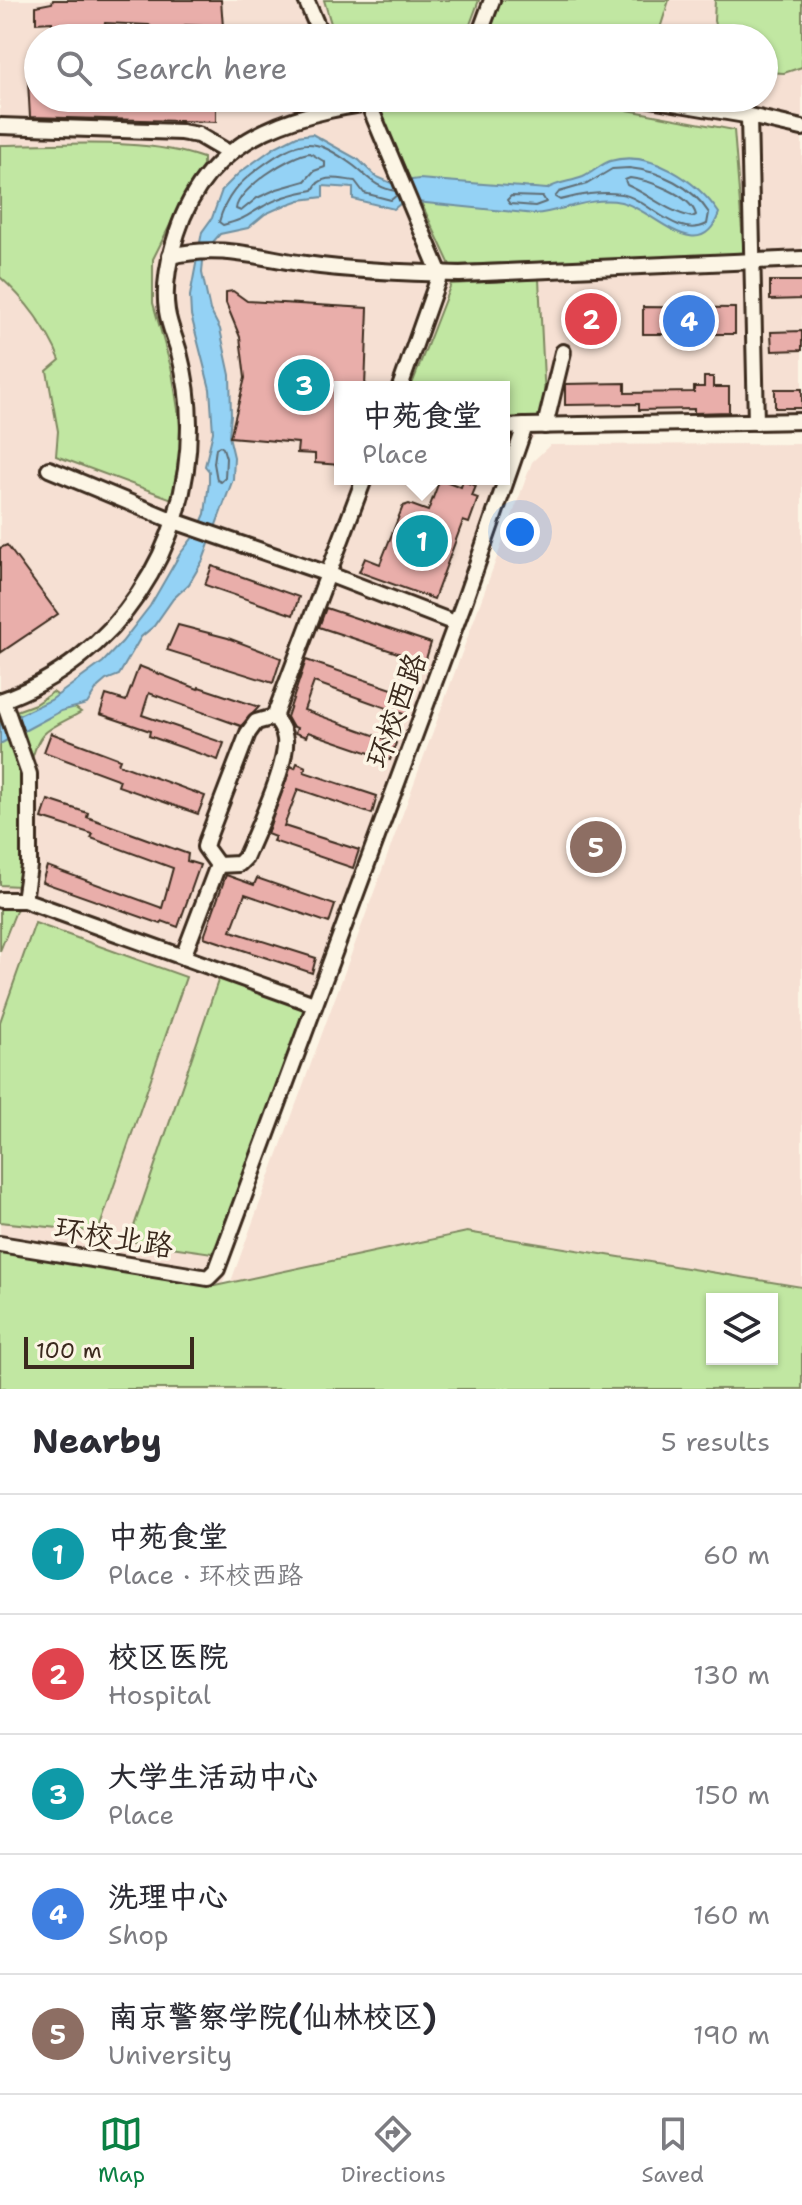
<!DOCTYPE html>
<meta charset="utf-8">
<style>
:root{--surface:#fff;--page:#f2f2f3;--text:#2b2b33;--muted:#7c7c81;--line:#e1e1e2;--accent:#0b8043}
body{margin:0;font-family:"Shantell Sans","LXGW WenKai TC",sans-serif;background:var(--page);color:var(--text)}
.controls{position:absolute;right:24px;bottom:24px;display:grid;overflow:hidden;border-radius:0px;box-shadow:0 2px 6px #0004}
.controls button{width:72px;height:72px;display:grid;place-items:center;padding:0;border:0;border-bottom:2px solid var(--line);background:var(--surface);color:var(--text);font:40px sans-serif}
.scale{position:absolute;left:24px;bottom:20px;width:170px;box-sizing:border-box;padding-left:8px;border:4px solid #3b2a1e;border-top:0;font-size:22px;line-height:28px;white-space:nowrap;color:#3b2a1e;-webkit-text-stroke:6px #fcf5e5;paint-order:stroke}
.you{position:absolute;left:520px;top:532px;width:28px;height:28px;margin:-20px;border:6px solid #fff;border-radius:50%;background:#1a73e8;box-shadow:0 0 0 12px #1a73e833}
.badge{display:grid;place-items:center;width:52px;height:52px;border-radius:50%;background:var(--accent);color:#fff;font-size:26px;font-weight:700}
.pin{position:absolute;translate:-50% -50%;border:4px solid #fff;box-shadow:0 2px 8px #0006}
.popup{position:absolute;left:334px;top:381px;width:176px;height:104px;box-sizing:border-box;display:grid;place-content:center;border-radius:0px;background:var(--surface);filter:drop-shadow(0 2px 6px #0005);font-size:26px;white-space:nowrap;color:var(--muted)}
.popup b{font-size:30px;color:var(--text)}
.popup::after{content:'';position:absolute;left:50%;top:100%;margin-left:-16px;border:16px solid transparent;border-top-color:var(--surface)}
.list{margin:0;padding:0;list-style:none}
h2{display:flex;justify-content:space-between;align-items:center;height:104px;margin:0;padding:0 32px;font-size:34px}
h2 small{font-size:26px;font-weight:400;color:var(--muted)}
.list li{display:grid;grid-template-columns:52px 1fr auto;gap:24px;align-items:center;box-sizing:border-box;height:120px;padding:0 32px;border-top:2px solid var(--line)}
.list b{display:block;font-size:30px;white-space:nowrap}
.list p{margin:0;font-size:26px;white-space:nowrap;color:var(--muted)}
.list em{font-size:26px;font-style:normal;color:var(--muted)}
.icon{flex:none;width:44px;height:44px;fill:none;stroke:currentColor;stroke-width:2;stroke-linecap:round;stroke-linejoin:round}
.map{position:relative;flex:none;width:802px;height:1389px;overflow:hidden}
.search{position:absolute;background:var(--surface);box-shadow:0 2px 6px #0004;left:24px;right:24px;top:24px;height:88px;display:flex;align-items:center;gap:20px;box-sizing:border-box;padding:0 28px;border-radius:44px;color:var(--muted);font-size:30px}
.sheet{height:704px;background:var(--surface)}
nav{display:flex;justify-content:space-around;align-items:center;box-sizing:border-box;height:112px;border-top:2px solid var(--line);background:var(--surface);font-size:22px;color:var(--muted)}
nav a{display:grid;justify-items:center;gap:4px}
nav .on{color:var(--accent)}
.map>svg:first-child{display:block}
</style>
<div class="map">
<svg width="802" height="1389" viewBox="0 0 802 1389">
<rect width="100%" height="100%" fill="#fcf5e5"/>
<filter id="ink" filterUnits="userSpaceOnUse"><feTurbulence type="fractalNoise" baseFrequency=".0125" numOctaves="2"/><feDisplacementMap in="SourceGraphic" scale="16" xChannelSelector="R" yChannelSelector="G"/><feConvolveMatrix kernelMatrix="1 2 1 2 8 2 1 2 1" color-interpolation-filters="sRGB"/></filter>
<g filter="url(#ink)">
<g fill="#f6e0d3" fill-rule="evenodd">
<path d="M0,0h802v431l-267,5 -6,6 -307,843 -7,1 -215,-34zM38,38h726v60h-726zM340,387h164v92h-164z"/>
<polygon points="802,444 802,1287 467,1232 230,1284 532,462 550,445"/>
</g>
<g fill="#c1e7a2" stroke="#7e8860" stroke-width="2" fill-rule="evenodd">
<polygon points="324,0 479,0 465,38 342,38 332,27"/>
<polygon points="501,0 669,0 657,38 487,38"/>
<polygon points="715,0 802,0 802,67 784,73 764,72 764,38 719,38 714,21"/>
<polygon points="505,103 617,108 734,130 744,255 450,265 378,110"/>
<path d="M0,145c61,0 146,-8 203,13v8l-14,21 -36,72v44l19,68 7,45 2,29 -9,54 -116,-43 2,-25 -11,-60 13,-11c-12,-30 -35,-61 -60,-83z"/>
<polygon points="539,279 546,419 504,420 504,387 411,387 451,284"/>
<path d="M53,692l28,20c-11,7 -28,13 -37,22 -22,21 -23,120 -25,152l-19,-1v-168l35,-13z"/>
<polygon points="20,901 0,951 0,902"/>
<polygon points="35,923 186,977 98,1232 0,1222 0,1022"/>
<polygon points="222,969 309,1001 223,1234 212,1253 129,1241"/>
<path d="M467,1232l335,55v102h-802v-137l215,34zM712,1299h60v60h-60z"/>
</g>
<path fill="#94d2f5" stroke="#708f9f" stroke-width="2" d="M312,134l47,26 16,16 16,7 28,-4 128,10c11,-7 23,-7 36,-12 9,-4 18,-13 27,-16 41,-12 88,21 109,52 -19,56 -67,-5 -98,-11 -30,-6 -58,9 -86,12l-119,-12 -16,2 -6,5 -41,-10v-11l-30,-2v11l-23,3 -17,6 -18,8 -17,14 -28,6 -8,9 -9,18 -1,12 8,37 10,19 10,46 1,40 -2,21 5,21 -1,22 -30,81 -14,24 -16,15 -19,27 -13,11 -22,38 -13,5 -8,7 -11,17 -26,7 -61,33v-20l51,-24 52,-38 19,-20 28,-36 30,-52 17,-22 8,-18 4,-32v-11l-4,-5 8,-34 -3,-43 -19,-74 -1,-19 12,-64 10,-14 10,-28 17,-17 36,-26 22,-11z"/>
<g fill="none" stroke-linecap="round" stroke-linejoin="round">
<g stroke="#5f6d74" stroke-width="2">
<path d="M310,153l15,9v5l-11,4 -9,10 -28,8 -20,9 -16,13 -5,-2c1,-19 55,-55 74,-56z"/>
<path d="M629,168c31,3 63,18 80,45l-2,11c-31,16 -58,-25 -86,-30 -19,-3 -44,1 -61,6l-5,-3 4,-5 28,-8 25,-15z"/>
<path d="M630,178c19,2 61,17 66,37l-4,2c-24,-5 -42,-22 -65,-32l-2,-5z"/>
<path d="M396,191c-20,-3 -28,-14 -42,-25 -42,-31 -54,-28 -95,2 -20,15 -33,28 -40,54l4,3c23,-6 22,-9 41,-19 15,-9 32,-13 49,-16 8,-17 25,-11 42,-9l9,12 27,7 6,-5"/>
<polygon points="511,196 543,197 546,202 535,206 510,204 507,200"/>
<polygon points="220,446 223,448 226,458 225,478 221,482 217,480 214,463 216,448"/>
</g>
</g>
<g fill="#e9aeaa" stroke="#3b2a1e" stroke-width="2">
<polygon points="53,0 221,0 223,27 185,25 180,30 155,30 149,25 105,23 103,32 80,32 78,38 63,38 63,30 52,30 52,22 36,23 36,6 52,3"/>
<polygon points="28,81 38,83 38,98 216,98 216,122 30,117"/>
<polygon points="770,281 802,281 802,299 770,300"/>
<polygon points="233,291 247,301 368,308 365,387 340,387 340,465 315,463 315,454 297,453 298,443 230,437 245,378 240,337 226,303 226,292"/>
<polygon points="643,307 735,308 735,334 643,334"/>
<polygon points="802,331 802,350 772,351 771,332"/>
<polygon points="704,377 713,377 713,387 729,387 729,412 694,413 694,409 639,410 639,404 565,405 565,384 625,383 625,393 694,392 694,387 704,387"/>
<rect x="775" y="389" width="27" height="19"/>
<polygon points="440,479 461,487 463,481 476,486 472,496 478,498 469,523 463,521 434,599 359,572 365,558 380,564 403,506 409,504 428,511"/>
<polygon points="7,545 58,614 0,653 0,548"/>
<polygon points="212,566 299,597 293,615 205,585"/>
<polygon points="326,608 431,643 425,662 319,627"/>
<polygon points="178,625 228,638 281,658 273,683 167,650"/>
<polygon points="306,660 413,696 406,715 314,682 304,710 396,743 390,760 308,732 306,737 295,733 297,728 292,726 287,717"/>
<polygon points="139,666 198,689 199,687 259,707 241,726 149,693 142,715 224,743 218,760 149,736 150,731 100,714 106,695 126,701"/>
<polygon points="51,733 120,759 118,764 205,796 198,814 118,786 120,780 44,752"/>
<polygon points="297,763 306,767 304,772 377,796 372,814 298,789 284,826 359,850 353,868 273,841 275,837 267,834 291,766 295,768"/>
<polygon points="48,800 88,813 87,817 188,854 187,861 200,865 178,927 162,921 161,924 42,882 47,866 162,908 173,868 91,838 93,834 42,818"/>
<polygon points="226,875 254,885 257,878 335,905 329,923 245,894 231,931 316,958 312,973 204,937"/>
</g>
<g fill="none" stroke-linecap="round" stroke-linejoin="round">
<g stroke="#3b2a1e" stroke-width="20">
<g id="minor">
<polyline points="306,0 318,28 325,38"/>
<polyline points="478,38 492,0"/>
<polyline points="366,98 440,274 400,387"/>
<polyline points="644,98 745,115 802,128"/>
<polyline points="749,117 756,422"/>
<polyline points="0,126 181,132 198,135 229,153"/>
<path d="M170,256c49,-12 87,1 135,8 51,7 104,9 155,10l342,-15"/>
<polyline points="545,426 563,352"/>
<polyline points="504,427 525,426"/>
<polyline points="49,469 174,521 328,574 455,623"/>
<polyline points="3,700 29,774 29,866 24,900"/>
<path d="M0,701c117,-41 190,-154 189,-277 0,-25 -4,-49 -10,-72 -4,-14 -10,-27 -12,-41 -4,-26 2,-53 10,-78 33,-105 128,-122 224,-135"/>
<path d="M218,865l21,-1 6,-6c11,-26 43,-93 40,-119 -1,-9 -5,-15 -11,-22"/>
<polyline points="0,900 24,900 314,1004"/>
<polyline points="183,957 218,865 205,847 207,840 248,733 256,722 274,717 364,479"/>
<polyline points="0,1244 208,1278 217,1269 464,602 525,426 802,421"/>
</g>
</g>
<use href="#minor" stroke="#fcf5e5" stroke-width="14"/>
</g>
</g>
<g text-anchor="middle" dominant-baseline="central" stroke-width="7" stroke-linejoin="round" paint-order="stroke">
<g font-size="30" fill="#3b2a1e" stroke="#fcf5e5">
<text transform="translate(396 710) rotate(-70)">环校西路</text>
<text transform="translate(114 1237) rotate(9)">环校北路</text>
</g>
</g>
</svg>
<div class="controls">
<button><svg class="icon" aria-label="layers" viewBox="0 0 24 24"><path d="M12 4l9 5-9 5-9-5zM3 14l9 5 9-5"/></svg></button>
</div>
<div class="scale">100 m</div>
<div class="you"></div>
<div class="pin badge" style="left:422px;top:541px;background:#0f9aa8">1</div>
<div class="popup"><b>中苑食堂</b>Place</div>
<div class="pin badge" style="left:591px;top:319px;background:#e0444e">2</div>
<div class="pin badge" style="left:304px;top:385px;background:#0f9aa8">3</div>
<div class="pin badge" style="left:689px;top:321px;background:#3f7fe0">4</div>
<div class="pin badge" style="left:596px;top:847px;background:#8d6e63">5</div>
<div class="search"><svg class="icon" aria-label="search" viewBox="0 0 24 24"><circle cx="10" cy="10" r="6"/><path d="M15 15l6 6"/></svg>Search here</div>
</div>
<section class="sheet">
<h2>Nearby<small>5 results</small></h2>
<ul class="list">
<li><span class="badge" style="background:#0f9aa8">1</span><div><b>中苑食堂</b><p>Place · 环校西路</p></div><em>60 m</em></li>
<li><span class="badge" style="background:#e0444e">2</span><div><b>校区医院</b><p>Hospital</p></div><em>130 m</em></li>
<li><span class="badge" style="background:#0f9aa8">3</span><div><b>大学生活动中心</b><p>Place</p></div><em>150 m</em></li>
<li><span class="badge" style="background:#3f7fe0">4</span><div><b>洗理中心</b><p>Shop</p></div><em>160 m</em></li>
<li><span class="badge" style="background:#8d6e63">5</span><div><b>南京警察学院(仙林校区)</b><p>University</p></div><em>190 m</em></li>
</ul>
</section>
<nav>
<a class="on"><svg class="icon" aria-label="map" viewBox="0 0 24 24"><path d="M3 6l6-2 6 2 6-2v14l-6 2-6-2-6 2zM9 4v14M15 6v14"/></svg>Map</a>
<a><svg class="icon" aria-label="directions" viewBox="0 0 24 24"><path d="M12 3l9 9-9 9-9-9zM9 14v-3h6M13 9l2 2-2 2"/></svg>Directions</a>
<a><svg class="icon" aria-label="saved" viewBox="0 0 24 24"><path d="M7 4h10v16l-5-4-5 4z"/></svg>Saved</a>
</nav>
